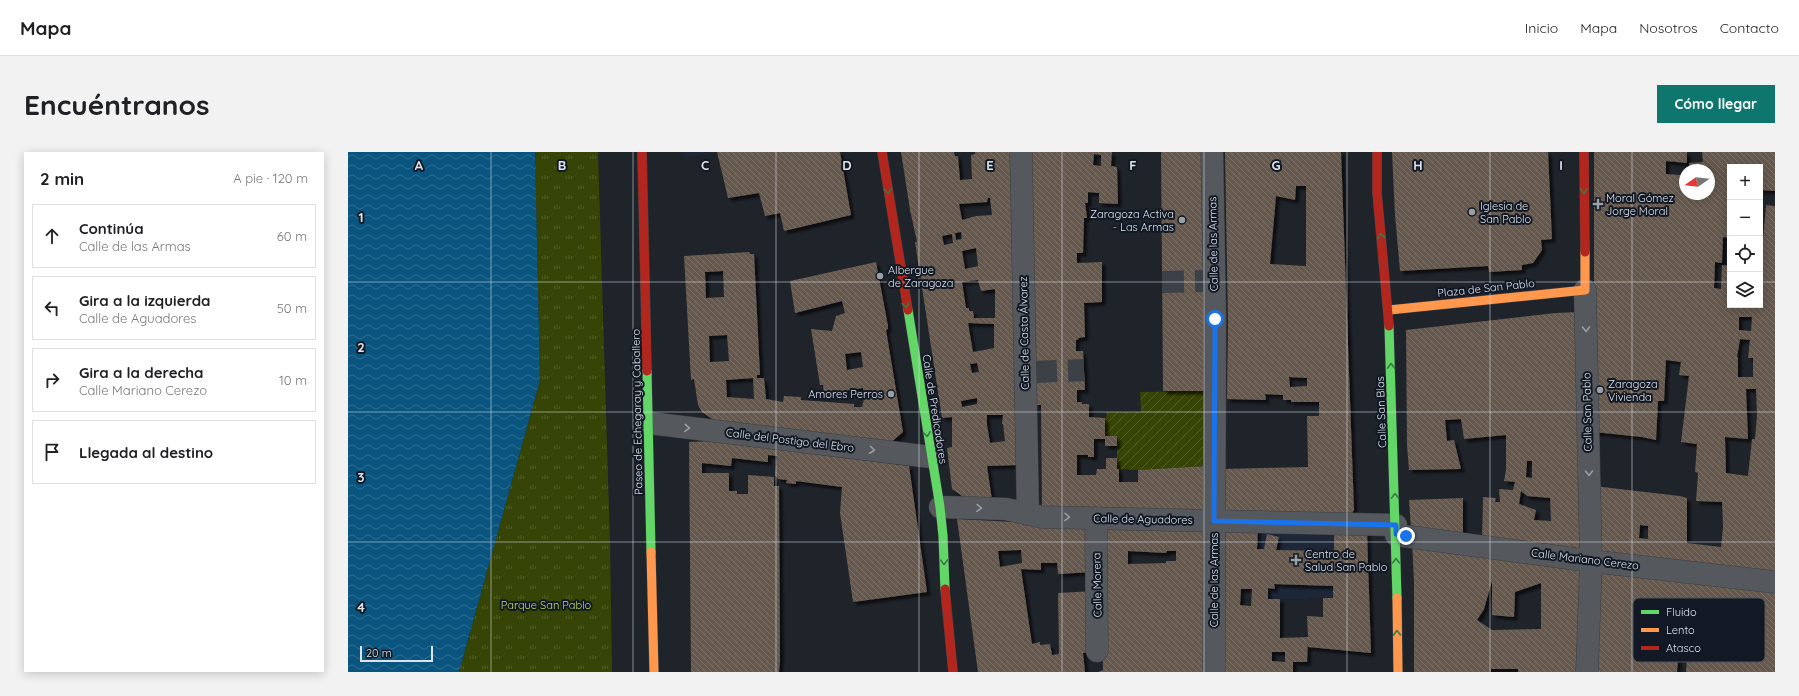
<!DOCTYPE html>
<html lang="es">
<meta charset="utf-8">
<style>
:root{--surface:#fff;--page:#f2f2f2;--text:#202124;--muted:#757577;--line:#e0e0e0;--accent:#0f766e}
body{margin:0;font-family:Quicksand,sans-serif;background:var(--page);color:var(--text)}
.controls{position:absolute;right:12px;top:12px;display:grid;overflow:hidden;border-radius:0px;box-shadow:0 2px 10px #0003}
.controls button{width:36px;height:36px;display:grid;place-items:center;padding:0;border:0;border-bottom:1px solid var(--line);background:var(--surface);color:var(--text);font:20px sans-serif}
.compass{position:absolute;left:1331px;top:12px;width:36px;height:36px;border-radius:50%;background:var(--surface);box-shadow:0 2px 10px #0003;rotate:256deg}
.scale{position:absolute;left:12px;bottom:10px;width:73px;box-sizing:border-box;padding-left:4px;border:2px solid #dde3eb;border-top:0;font-size:11px;line-height:14px;white-space:nowrap;color:#dde3eb;-webkit-text-stroke:3px #121924;paint-order:stroke}
.stop{position:absolute;width:12px;height:12px;margin:-9px;border:3px solid #1a73e8;border-radius:50%;background:#fff}
.stop.end{background:#1a73e8;border-color:#fff;box-shadow:0 1px 4px #0008}
.list{margin:0;padding:0;list-style:none}
h2{display:flex;justify-content:space-between;align-items:center;height:52px;margin:0;padding:0 16px;font-size:17px}
h2 small{font-size:13px;font-weight:400;color:var(--muted)}
.list li{display:grid;grid-template-columns:26px 1fr auto;gap:12px;align-items:center;box-sizing:border-box;height:64px;margin:0 8px 8px;padding:0 8px;border:1px solid var(--line);border-radius:0px}
.list b{display:block;font-size:15px;white-space:nowrap}
.list p{margin:0;font-size:13px;white-space:nowrap;color:var(--muted)}
.list em{font-size:13px;font-style:normal;color:var(--muted)}
.icon{flex:none;width:22px;height:22px;fill:none;stroke:currentColor;stroke-width:2;stroke-linecap:round;stroke-linejoin:round}
.map{position:relative;flex:none;width:1427px;height:520px;overflow:hidden;border-radius:0px}
header{display:flex;align-items:center;gap:24px;box-sizing:border-box;height:56px;padding:0 20px;background:var(--surface);border-bottom:1px solid var(--line)}
header strong{font-size:19px}
nav{display:flex;gap:22px;margin-inline-start:auto;font-size:14px}
.intro{display:flex;align-items:center;justify-content:space-between;box-sizing:border-box;height:96px;padding:0 24px}
h1{margin:0;font-size:28px}
.button{padding:10px 18px;border-radius:0px;background:var(--accent);color:#fff;font-size:14px;font-weight:700}
main{display:flex;gap:24px;padding:0 24px}
aside{flex:1;background:var(--surface);border-radius:0px;box-shadow:0 2px 10px #0003}
.map>svg:first-child{display:block}
</style>
<header>
<strong>Mapa</strong>
<nav><a>Inicio</a><a>Mapa</a><a>Nosotros</a><a>Contacto</a></nav>
</header>
<div class="intro"><h1>Encuéntranos</h1><a class="button">Cómo llegar</a></div>
<main>
<aside>
<h2>2 min<small>A pie · 120 m</small></h2>
<ul class="list">
<li><svg class="icon" aria-label="ahead" viewBox="0 0 24 24"><path d="M12 20V5M6 11l6-6 6 6"/></svg><div><b>Continúa</b><p>Calle de las Armas</p></div><em>60 m</em></li>
<li><svg class="icon" aria-label="left" viewBox="0 0 24 24"><path d="M17 20v-9H6M10 6l-5 5 5 5"/></svg><div><b>Gira a la izquierda</b><p>Calle de Aguadores</p></div><em>50 m</em></li>
<li><svg class="icon" aria-label="right" viewBox="0 0 24 24"><path d="M7 20v-9h11M14 6l5 5-5 5"/></svg><div><b>Gira a la derecha</b><p>Calle Mariano Cerezo</p></div><em>10 m</em></li>
<li><svg class="icon" aria-label="arrive" viewBox="0 0 24 24"><path d="M6 21V4h12l-3 4 3 4H6"/></svg><div><b>Llegada al destino</b></div></li>
</ul>
</aside>
<div class="map">
<svg width="1427" height="520" viewBox="0 0 1427 520">
<defs>
<pattern id="park-tufts" width="24" height="20" patternUnits="userSpaceOnUse"><rect width="24" height="20" fill="#364406"/><path d="M3 7l-1-3M5 7V3M7 7l1-3M15 17l-1-3M17 17v-4M19 17l1-3" fill="none" stroke="#535f2a"/></pattern>
<pattern id="garden-furrows" width="10" height="10" patternUnits="userSpaceOnUse"><rect width="10" height="10" fill="#364406"/><path d="M-1 1l2-2M0 10L10 0M9 11l2-2" fill="none" stroke="#535f2a"/></pattern>
<pattern id="water-waves" width="16" height="10" patternUnits="userSpaceOnUse"><rect width="16" height="10" fill="#0a557f"/><path d="M0 5q4-4 8 0t8 0" fill="none" stroke="#2d6d91"/></pattern>
<pattern id="building-back-hatch" width="6" height="6" patternUnits="userSpaceOnUse"><rect width="6" height="6" fill="#65584e"/><path d="M-1 5l2 2M0 0l6 6M5-1l2 2" fill="none" stroke="#7b7068"/></pattern>
<filter id="shadow"><feDropShadow dx="3.5" dy="3.5" stdDeviation="1" flood-color="#0009"/></filter>
</defs>
<rect width="100%" height="100%" fill="#1f232a"/>
<g fill="#1e2737">
<polygon points="335,0 369,0 336,6"/>
<polygon points="910,375 1019,380 1021,448 960,445 960,447 920,447 919,436 876,438"/>
</g>
<polygon fill="url(#park-tufts)" points="187,0 250,0 262,391 264,520 111,520 192,228"/>
<polygon fill="url(#garden-furrows)" points="858,239 859,314 790,318 769,317 769,284 757,284 757,266 758,266 759,260 793,260 792,240"/>
<polygon fill="url(#water-waves)" points="0,0 187,0 192,228 111,520 0,520"/>
<g fill="url(#building-back-hatch)" fill-rule="evenodd" filter="url(#shadow)">
<polygon points="369,0 492,0 503,63 436,79 432,61 417,64 411,41 380,46"/>
<path d="M553,0h53l1,4h3l2,24 12,-1 -1,-24 4,-1v-2h39l5,313 -32,1 5,34h-24l-16,-11 -5,-41 5,-1v-30l-10,1 -27,-176h2l-7,-32zM640,46h2l2,17 -16,1 -14,4 -3,-16 28,-2zM613,80l1,7 -6,1 -1,-7zM604,82l1,9 -9,2 -2,-9zM628,96l2,18 -13,3 -3,-18zM630,128l3,11 14,-2v29h-21l-1,-7h-4v-3h-3l-4,-26zM620,171l26,1v24l-21,4zM629,211l2,9 -7,1 -2,-9zM629,246v6l-15,3 -1,-6zM639,263h16l-1,9h1l2,17 -15,2 -3,-18z"/>
<path d="M682,0h82l-1,14 6,1 1,37 -19,-1v-10l-11,-1v11h-3l2,15h-3l-1,35h-6v10l25,-1v40l-18,1 1,34 -7,1 1,1 -3,1v11h7l2,39h-8v12h5v2h7v13l16,1v18h12v10h-12v-7h-11v18h-6v-2h-11v20h19l1,-6h9v-11h11v11h2v13h19v-12l69,-4 -1,46 -164,-3 -1,-104h-6zM746,2l7,1v11l-8,-1z"/>
<polygon points="813,0 854,0 858,239 815,239"/>
<path d="M877,0h116l13,358 -3,5 -133,-2 3,-44 87,-2 -1,-51h12v-14h-28v-2h-8v-5l-18,-1 1,6 -39,-1 1,-75zM948,34h10v80l-36,-2 6,-68 19,4zM941,225l18,1v8l-17,1z"/>
<polygon points="1044,0 1200,0 1204,87 1193,88 1194,98 1185,111 1174,113 1174,118 1141,120 1140,114 1052,119 1047,63"/>
<path d="M1246,0h93v11l-21,-2v13l15,1v8h4v11h24v-24h-20v-7l14,-1 -1,-10h73v39l-15,-1v-23h-30v71l-7,-1 -1,26 -7,-1 -1,26 7,1 1,-24 8,1v39h30v-65h3l3,-35 9,1v371l-180,-19 -1,-72 86,10 7,2v45l34,4 2,-20 -1,-25 -26,-1 2,-28 -3,-1 2,-28 -16,-2 8,-66 -10,-1 2,-13 -15,-2 -2,41h-6l-2,39 -14,-3 -48,-5zM1391,165h13l-1,14 -12,-1zM1392,187l10,1 -2,18h5v19h-15v-20h-1zM1398,237h10l1,26 -2,24h-3l-4,37 -22,-3 -1,-36 23,2zM1292,373l8,1v13l-9,-1z"/>
<path d="M401,100l1,2h4l6,121h-3v3h7l2,21 17,3 1,-6 17,1v3l53,4v3h8l2,-8 -1,-11 -39,6 -1,-9h-3l-9,-56 21,2 4,-15 9,-3 -3,-12 -47,12 -5,-32 86,-19 12,64v3l-2,1 17,102 -14,12 -174,-23 -13,-9 -4,-7 -4,-26 -3,1 -7,-124zM375,119l1,26 -18,1 -1,-26zM379,183l2,26 -19,1 -1,-26zM513,200l2,15 -16,3 -2,-16zM405,226l1,21 -27,-2 -1,-17z"/>
<path d="M1230,160l2,242 -98,-14 1,-43 13,1 -1,4h5l-1,-13 14,1 2,-8 -11,-1 2,-11v-35l-42,4 -3,-20 -16,1 2,21 7,-1 7,29 -52,1 -2,-24 -1,-116 149,-17zM1179,309h5v17l-6,-1zM1173,339l6,5 23,2 1,23 -17,-1 2,-10 -17,-6z"/>
<polygon points="362,289 561,314 579,440 505,450 492,361 494,335 448,329 448,332 438,331 439,328 430,327 427,323 429,304 420,303 420,310 384,306 383,314 354,311 354,321 381,321 381,339 389,339 389,342 400,342 400,323 426,325 426,334 431,334 432,508 431,520 343,520 341,290"/>
<polygon points="1115,346 1115,386 1063,377 1061,348"/>
<path d="M609,367l135,7 1,46 -35,2 -1,-11h-16v7l-20,-1 11,75 8,-2v3l10,-1 2,11 7,-1 -1,-61 36,-2 -1,61 -10,1 2,19h-107zM673,398l1,13 -22,4 -2,-16z"/>
<path d="M752,374l107,1v145h-109l5,-2zM780,399l38,2 1,-2h9v10h-10v2l-38,1z"/>
<path d="M875,375h35l-1,22h7l3,-15 12,3 -3,13 58,1v-21l33,2 4,121 -63,-6v-8l-1,23h-14v10h-68zM926,432l59,2v12h-10v19l-16,-1 1,21 -28,1v-39h-12v-11l7,1zM893,437h11l-1,17 -11,-1zM924,500h13v10l-13,-1z"/>
<path d="M1064,389l168,20 -3,111h-59v-3h-27v3h-77v-90zM1144,429v34l22,2 1,-25 26,-9v46l-49,1 -15,-10 7,-11z"/>
<path d="M1249,417l178,19v84h-89l1,-14 22,4 2,-19 -18,-2 -21,1 -2,16 8,1 -1,13h-82zM1294,458h15v8l-15,-1zM1367,467l19,2 -1,4 4,1 1,-4 13,2v6l-39,-2zM1335,473l10,1 -1,13 -5,-1v-6h-4z"/>
</g>
<g fill="none" stroke-linecap="round" stroke-linejoin="round">
<g stroke="#3c4047" stroke-width="22" stroke-dasharray="22 11" stroke-linecap="butt">
<polyline points="814,130 856,129"/>
<polyline points="687,220 736,218"/>
</g>
<g stroke="#3c4045" stroke-width="23">
<g id="street">
<polyline points="673,0 680,362"/>
<polyline points="864,0 867,167 866,520"/>
<polyline points="1237,138 1243,409 1239,520"/>
<polyline points="301,271 583,305"/>
<polyline points="592,355 658,357 694,365 1048,373"/>
<polyline points="748,366 749,499"/>
<polyline points="1048,383 1243,409 1427,430"/>
</g>
</g>
<g stroke="#3c4045" stroke-width="10">
<g id="fast">
<polyline points="560,158 592,355 595,384 597,437"/>
<polyline points="1041,174 1049,446"/>
<polyline points="299,219 303,400"/>
</g>
</g>
<g stroke="#3c4045" stroke-width="10">
<g id="slow">
<polyline points="1041,158 1237,138 1237,100"/>
<polyline points="303,400 306,520"/>
<polyline points="1049,446 1050,520"/>
</g>
</g>
<g stroke="#3c4045" stroke-width="10">
<g id="jam">
<polyline points="294,0 299,219"/>
<polyline points="534,0 560,158"/>
<polyline points="1029,0 1029,40 1041,174"/>
<polyline points="1236,0 1237,100"/>
<polyline points="597,437 605,520"/>
</g>
</g>
<use href="#street" stroke="#55585d" stroke-width="22"/>
<use href="#fast" stroke="#63d668" stroke-width="9"/>
<use href="#slow" stroke="#ff974d" stroke-width="9"/>
<use href="#jam" stroke="#b3261e" stroke-width="9"/>
</g>
<defs><path id="oneway-chevron" d="M-2-3.5L2.5 0L-2 3.5" fill="none" stroke-width="1.6" stroke-linecap="round" stroke-linejoin="round"/></defs>
<g stroke="#3a7846">
<use href="#oneway-chevron" transform="translate(540 39) rotate(81)"/>
<use href="#oneway-chevron" transform="translate(1236 39) rotate(90)"/>
<use href="#oneway-chevron" transform="translate(1033 84) rotate(-96)"/>
<use href="#oneway-chevron" transform="translate(558 153) rotate(81)"/>
<use href="#oneway-chevron" transform="translate(1043 214) rotate(-92)"/>
<use href="#oneway-chevron" transform="translate(579 282) rotate(82)"/>
<use href="#oneway-chevron" transform="translate(1047 344) rotate(-92)"/>
<use href="#oneway-chevron" transform="translate(1048 409) rotate(-90)"/>
<use href="#oneway-chevron" transform="translate(596 410) rotate(89)"/>
<use href="#oneway-chevron" transform="translate(1049 481) rotate(-91)"/>
</g>
<g stroke="#999ea4">
<use href="#oneway-chevron" transform="translate(1238 177) rotate(89)"/>
<use href="#oneway-chevron" transform="translate(339 276) rotate(4)"/>
<use href="#oneway-chevron" transform="translate(524 298) rotate(7)"/>
<use href="#oneway-chevron" transform="translate(1241 321) rotate(89)"/>
<use href="#oneway-chevron" transform="translate(631 356) rotate(2)"/>
<use href="#oneway-chevron" transform="translate(719 365) rotate(1)"/>
</g>
<g fill="none" stroke-linecap="round" stroke-linejoin="round">
<polyline stroke="#1a73e8" stroke-width="5" points="867,167 866,369 1048,373 1048,382 1058,384"/>
</g>
<path fill="none" stroke="#dde3eb" stroke-width="1" stroke-opacity="0.55" d="M143,0v520M285,0v520M428,0v520M571,0v520M714,0v520M856,0v520M999,0v520M1142,0v520M1284,0v520M0,130h1382M1412,130h15M0,260h1427M0,390h1427"/>
<g fill="#9aa0a7" stroke="#121924" stroke-width="1.5">
<path d="M1248 46h4v4h4v4h-4v4h-4v-4h-4v-4h4z"/>
<circle cx="1124" cy="60" r="4"/>
<circle cx="834" cy="68" r="4"/>
<circle cx="532" cy="124" r="4"/>
<circle cx="1252" cy="238" r="4"/>
<circle cx="543" cy="242" r="4"/>
<path d="M946 402h4v4h4v4h-4v4h-4v-4h-4v-4h4z"/>
</g>
<g text-anchor="middle" dominant-baseline="central" stroke-width="4" stroke-linejoin="round" paint-order="stroke">
<g font-size="11" fill="#dde3eb" stroke="#121924" text-anchor="start">
<text x="1258" y="46">Moral Gómez<tspan x="1258" dy="13">Jorge Moral</tspan></text>
<text x="1132" y="54">Iglesia de<tspan x="1132" dy="13">San Pablo</tspan></text>
<text x="826" y="62" text-anchor="end">Zaragoza Activa<tspan x="826" dy="13">- Las Armas</tspan></text>
<text x="540" y="118">Albergue<tspan x="540" dy="13">de Zaragoza</tspan></text>
<text x="1260" y="232">Zaragoza<tspan x="1260" dy="13">Vivienda</tspan></text>
<text x="535" y="242" text-anchor="end">Amores Perros</text>
<text x="957" y="402">Centro de<tspan x="957" dy="13">Salud San Pablo</tspan></text>
</g>
<g font-size="11" fill="#dde3eb" stroke="#121924">
<text transform="translate(865 92) rotate(-91)">Calle de las Armas</text>
<text transform="translate(1138 136) rotate(-6)">Plaza de San Pablo</text>
<text transform="translate(676 181) rotate(-91)">Calle de Casta Álvarez</text>
<text transform="translate(587 257) rotate(81)">Calle de Predicadores</text>
<text transform="translate(289 260) rotate(-91)">Paseo de Echegaray y Caballero</text>
<text transform="translate(1033 260) rotate(-92)">Calle San Blas</text>
<text transform="translate(1239 260) rotate(-91)">Calle San Pablo</text>
<text transform="translate(442 288) rotate(7)">Calle del Postigo del Ebro</text>
<text transform="translate(795 367) rotate(1)">Calle de Aguadores</text>
<text transform="translate(1237 407) rotate(7)">Calle Mariano Cerezo</text>
<text transform="translate(866 428) rotate(-90)">Calle de las Armas</text>
<text transform="translate(749 433) rotate(-91)">Calle Morera</text>
</g>
<g font-size="11" fill="#bedf62" stroke="#121924">
<text x="198" y="453">Parque San Pablo</text>
</g>
</g>
<rect x="1285" y="446" width="132" height="64" rx="6" fill="#121924" stroke="#4f5660" stroke-width="1"/>
<rect x="1293" y="458" width="18" height="4" fill="#63d668"/>
<rect x="1293" y="476" width="18" height="4" fill="#ff974d"/>
<rect x="1293" y="494" width="18" height="4" fill="#b3261e"/>
<g font-size="11" fill="#dde3eb">
<text x="1318" y="464">Fluido</text>
<text x="1318" y="482">Lento</text>
<text x="1318" y="500">Atasco</text>
</g>
<g font-size="13" text-anchor="middle" font-weight="bold" fill="#dde3eb" stroke="#121924" stroke-width="4" stroke-linejoin="round" paint-order="stroke">
<text x="71" y="18">A</text>
<text x="214" y="18">B</text>
<text x="357" y="18">C</text>
<text x="499" y="18">D</text>
<text x="642" y="18">E</text>
<text x="785" y="18">F</text>
<text x="928" y="18">G</text>
<text x="1070" y="18">H</text>
<text x="1213" y="18">I</text>
<text x="13" y="70">1</text>
<text x="13" y="200">2</text>
<text x="13" y="330">3</text>
<text x="13" y="460">4</text>
</g>
</svg>
<div class="controls">
<button>+</button>
<button>−</button>
<button><svg class="icon" aria-label="locate" viewBox="0 0 24 24"><circle cx="12" cy="12" r="6"/><path d="M12 2v4M12 18v4M2 12h4M18 12h4"/></svg></button>
<button><svg class="icon" aria-label="layers" viewBox="0 0 24 24"><path d="M12 4l9 5-9 5-9-5zM3 14l9 5 9-5"/></svg></button>
</div>
<svg class="compass" viewBox="-18 -18 36 36"><path d="M0-13l5 13h-10z" fill="#e53935"/><path d="M0 13l5-13h-10z" fill="#757577"/></svg>
<div class="scale">20 m</div>
<div class="stop" style="left:867px;top:167px"></div>
<div class="stop end" style="left:1058px;top:384px"></div>
</div>
</main>
